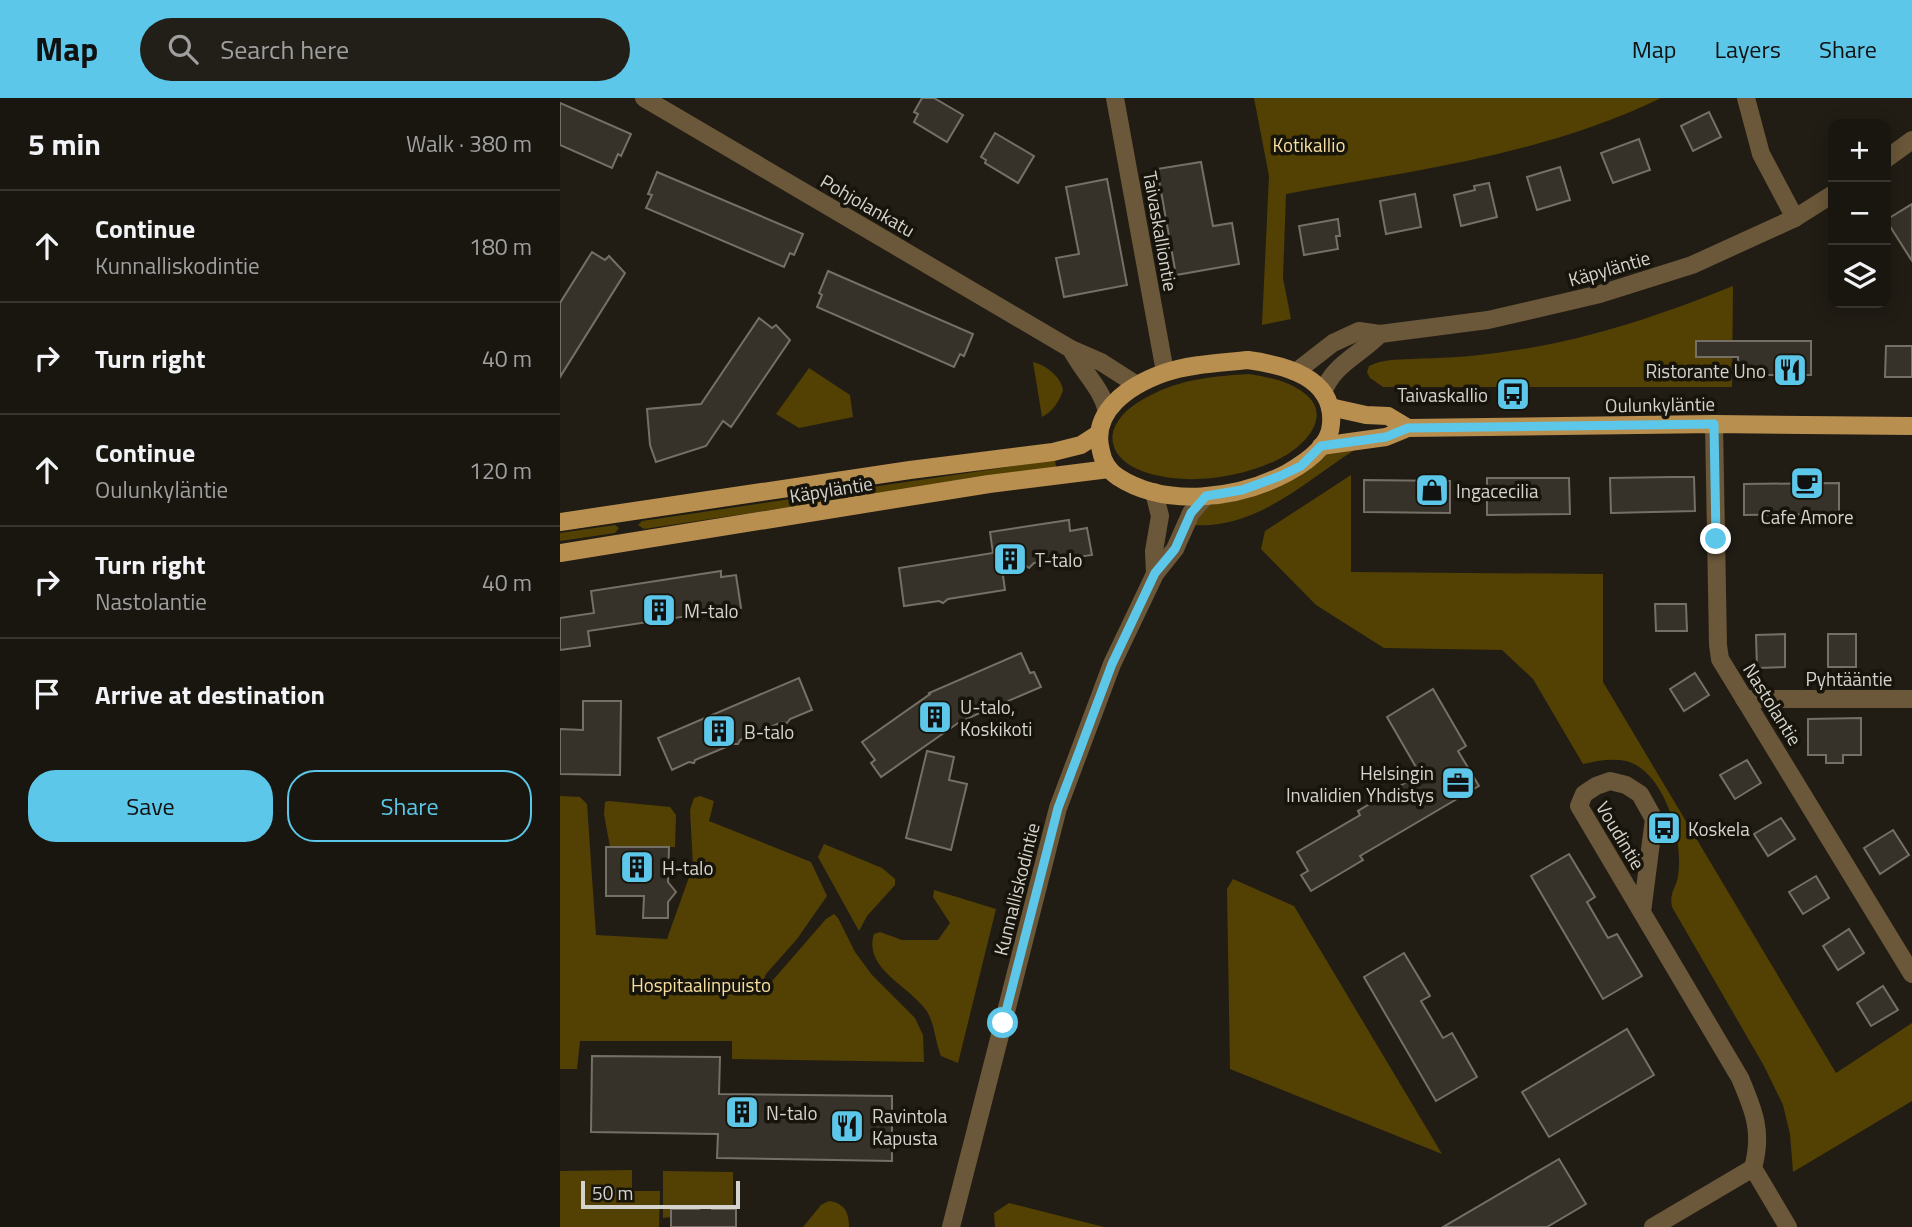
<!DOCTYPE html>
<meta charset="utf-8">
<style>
:root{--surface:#191610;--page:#221f19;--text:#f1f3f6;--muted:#9f9f9f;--line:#373530;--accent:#5cc7e8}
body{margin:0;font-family:"Titillium Web",sans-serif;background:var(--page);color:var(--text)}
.controls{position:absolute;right:21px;top:21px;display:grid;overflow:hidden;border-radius:14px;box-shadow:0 4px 18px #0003}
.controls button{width:63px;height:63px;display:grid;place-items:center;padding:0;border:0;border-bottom:2px solid var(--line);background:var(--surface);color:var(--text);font:35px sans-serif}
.scale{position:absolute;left:21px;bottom:18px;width:159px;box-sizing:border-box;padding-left:7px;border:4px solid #d5d3cd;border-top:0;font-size:19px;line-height:24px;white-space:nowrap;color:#d5d3cd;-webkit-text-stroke:5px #17140c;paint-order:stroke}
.stop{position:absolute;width:21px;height:21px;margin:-16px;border:5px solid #5cc7e8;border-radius:50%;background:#fff}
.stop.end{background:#5cc7e8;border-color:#fff;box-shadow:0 2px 7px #0008}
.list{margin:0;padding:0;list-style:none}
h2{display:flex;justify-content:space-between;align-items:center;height:91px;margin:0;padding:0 28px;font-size:30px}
h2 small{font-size:23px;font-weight:400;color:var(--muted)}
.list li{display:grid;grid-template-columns:46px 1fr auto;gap:21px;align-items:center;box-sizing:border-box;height:112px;padding:0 28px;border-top:2px solid var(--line)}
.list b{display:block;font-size:26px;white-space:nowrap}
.list p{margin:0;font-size:23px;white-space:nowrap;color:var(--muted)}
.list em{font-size:23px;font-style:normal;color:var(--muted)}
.actions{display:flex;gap:14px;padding:21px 28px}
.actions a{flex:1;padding:16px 0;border:2px solid var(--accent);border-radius:28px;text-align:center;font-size:24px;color:var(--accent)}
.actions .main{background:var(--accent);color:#111}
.icon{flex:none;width:38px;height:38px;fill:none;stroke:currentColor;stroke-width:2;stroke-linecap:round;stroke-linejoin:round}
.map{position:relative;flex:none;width:1352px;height:1129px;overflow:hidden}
header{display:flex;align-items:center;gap:42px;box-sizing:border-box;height:98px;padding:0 35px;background:var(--accent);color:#111}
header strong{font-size:33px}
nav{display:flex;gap:38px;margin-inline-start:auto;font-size:24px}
.search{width:490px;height:63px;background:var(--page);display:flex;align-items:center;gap:18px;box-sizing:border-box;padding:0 24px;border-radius:38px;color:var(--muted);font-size:26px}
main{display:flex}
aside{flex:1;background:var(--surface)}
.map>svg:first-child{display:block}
</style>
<header>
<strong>Map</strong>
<div class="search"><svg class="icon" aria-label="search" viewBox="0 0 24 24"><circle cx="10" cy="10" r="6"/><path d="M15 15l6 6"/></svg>Search here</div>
<nav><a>Map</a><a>Layers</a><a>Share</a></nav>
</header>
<main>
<aside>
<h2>5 min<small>Walk · 380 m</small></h2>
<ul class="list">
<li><svg class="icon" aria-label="ahead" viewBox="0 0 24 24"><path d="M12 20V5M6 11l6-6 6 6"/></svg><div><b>Continue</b><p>Kunnalliskodintie</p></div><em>180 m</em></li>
<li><svg class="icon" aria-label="right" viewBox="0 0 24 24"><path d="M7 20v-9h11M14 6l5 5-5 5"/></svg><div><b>Turn right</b></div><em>40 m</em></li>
<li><svg class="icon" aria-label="ahead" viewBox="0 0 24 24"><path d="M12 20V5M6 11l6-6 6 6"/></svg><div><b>Continue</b><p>Oulunkyläntie</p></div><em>120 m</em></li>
<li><svg class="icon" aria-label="right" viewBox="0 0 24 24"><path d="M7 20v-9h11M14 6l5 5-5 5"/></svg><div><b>Turn right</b><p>Nastolantie</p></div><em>40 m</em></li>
<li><svg class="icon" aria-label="arrive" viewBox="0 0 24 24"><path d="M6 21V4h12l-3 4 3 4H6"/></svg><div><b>Arrive at destination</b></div></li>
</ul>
<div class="actions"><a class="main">Save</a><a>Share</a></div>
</aside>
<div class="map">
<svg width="1352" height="1129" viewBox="0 0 1352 1129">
<rect width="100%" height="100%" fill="#211d15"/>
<g fill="#534003">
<path d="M694,0h407c-117,57 -249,73 -375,96l-3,84 8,41 -29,6 7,-149z"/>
<path d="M1173,188l-1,101h-349l-13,-9 -3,-6 2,-6c15,-7 26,-6 42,-7 28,-1 57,-2 85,-6 82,-10 161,-36 237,-67z"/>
<path d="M473,264c13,3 28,15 30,28 -3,11 -11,22 -21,27z"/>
<polygon points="249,270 290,297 293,319 239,330 216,316"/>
<path d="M689,276c18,3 36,6 51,16 38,24 3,59 -25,71 -32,15 -74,22 -110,16 -61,-9 -73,-53 -14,-82 31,-16 64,-19 98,-21z"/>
<path d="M796,351c-51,32 -99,81 -164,76l11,-16 7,-4 46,-10 30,-12 21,-13 23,-18z"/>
<polygon points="495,362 496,369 84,431 78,427 82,423"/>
<path d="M791,377v97l252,2v108l233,391 76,-50v78l-119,71 -3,-38 -7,-29 -19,-39 -92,-159c-3,-15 4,-18 6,-31 6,-36 -13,-105 -52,-115 -15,-3 -29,0 -43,3l-50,-85 -31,-29 -118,-2 -68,-43 -55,-56 4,-18z"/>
<polygon points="55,427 59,430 55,435 0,443 0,435"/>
<polygon points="0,698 20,699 27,706 36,837 107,841 133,768 130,712 134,700 140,698 154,703 149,723 251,764 267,798 237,841 206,876 201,889 213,882 266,821 274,816 278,820 295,854 312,877 355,920 363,937 364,964 172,961 172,943 20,943 17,971 0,971"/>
<polygon points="49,703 110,709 116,717 115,749 50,749 44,716 45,704"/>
<polygon points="264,746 322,770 335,781 335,787 307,818 299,833 258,759"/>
<polygon points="673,781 734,808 882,1056 670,971 667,791"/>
<path d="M374,792l62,19 -38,154 -17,-7c-6,-14 -6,-33 -15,-46 -17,-24 -63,-42 -52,-76l6,-2 22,8h36l12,-17 -17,-26z"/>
<polygon points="72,1072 72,1093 100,1093 99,1129 0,1129 0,1073"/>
<polygon points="103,1073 173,1074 173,1111 152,1111 150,1108 143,1108 139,1111 111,1111 111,1119 103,1120"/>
<path d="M269,1103c15,2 20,11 20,26h-46l18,-22z"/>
<polygon points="449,1105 544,1129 435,1129 434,1115"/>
</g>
<g fill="#363229" stroke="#747065" stroke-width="2">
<polygon points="362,0 374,0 403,17 387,44 354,24 358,16 354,14"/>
<polygon points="0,5 71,36 61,58 58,56 52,70 0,47"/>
<polygon points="1149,14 1161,39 1133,53 1121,28"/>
<polygon points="435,35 474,58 458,85 425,65 426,62 421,59"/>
<polygon points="1079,41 1090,72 1053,85 1041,55"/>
<polygon points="641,64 653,128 672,125 679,166 616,177 597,71"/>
<polygon points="1000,69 1010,102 977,112 967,79"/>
<polygon points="97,74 243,136 234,157 230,155 224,169 86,110 92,97 88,96"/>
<polygon points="547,81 567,187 504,199 496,160 519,156 506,89"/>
<polygon points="929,85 937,119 901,128 894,97 915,92 914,88"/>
<polygon points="855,96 861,129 826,136 820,103"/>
<polygon points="1352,106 1352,163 1326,122"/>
<polygon points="778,121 780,138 776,138 778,151 744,157 739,128"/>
<polygon points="32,154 45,162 49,158 65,175 0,279 0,205"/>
<polygon points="268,173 413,236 404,258 400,256 394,269 257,209 262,197 259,195"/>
<polygon points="199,220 212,230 216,227 230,242 171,329 163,323 146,348 96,364 90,347 87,311 141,306"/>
<polygon points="1136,243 1251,243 1251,277 1178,277 1178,259 1136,259"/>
<polygon points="1326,248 1352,248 1352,279 1325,279"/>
<polygon points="1113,379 1134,379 1135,413 1051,415 1050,380"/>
<polygon points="927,380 1009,380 1010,416 927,417"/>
<polygon points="804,382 890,383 890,415 804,414"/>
<polygon points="1279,385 1279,416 1184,417 1184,386"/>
<polygon points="509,422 510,433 527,430 532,457 474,465 469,470 465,467 442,471 445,492 388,501 383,505 379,503 344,508 339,470 433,455 430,434"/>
<polygon points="161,473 161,479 176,477 181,510 28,533 30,548 0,552 0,520 34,515 31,493"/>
<polygon points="1095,506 1126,506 1127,533 1096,533"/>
<polygon points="1225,536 1225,569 1197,570 1196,537"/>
<rect x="1268" y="536" width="28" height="33"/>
<polygon points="461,555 470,575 474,574 481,589 434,609 432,612 426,612 398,625 321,679 311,665 315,662 302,644 370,596 369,595"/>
<polygon points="1135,575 1149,597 1124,613 1110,591"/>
<polygon points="239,580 252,612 230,621 227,625 222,624 180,642 178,646 173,646 135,662 134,665 129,664 112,672 98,640"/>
<polygon points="873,591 906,648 898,653 919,688 800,758 803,762 751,793 741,777 748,773 737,754 800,717 798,713 860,676 827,619"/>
<polygon points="23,603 61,603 60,677 0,676 0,631 23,632"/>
<polygon points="1301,620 1301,657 1283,657 1283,665 1266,665 1266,657 1248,657 1248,621"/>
<polygon points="367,653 394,659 389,682 407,686 391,752 346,740"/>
<polygon points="1187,662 1201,685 1175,701 1160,677"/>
<polygon points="1221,720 1235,741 1208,758 1194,736"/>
<polygon points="1333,732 1349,757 1320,776 1304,750"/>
<polygon points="46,749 109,749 108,784 116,794 108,804 108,820 83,820 84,798 46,798"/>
<polygon points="1009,756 1035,799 1027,804 1048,840 1057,836 1082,878 1043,901 971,778"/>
<polygon points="1256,778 1269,800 1243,816 1229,794"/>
<polygon points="1289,831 1304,855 1278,872 1263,848"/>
<polygon points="844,855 870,898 861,903 883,940 892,935 917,979 876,1003 804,879"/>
<polygon points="1323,888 1338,912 1311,928 1297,905"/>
<polygon points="1067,931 1094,977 989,1039 962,994"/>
<polygon points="32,958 160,959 159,996 332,998 332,1063 157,1060 158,1036 31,1034"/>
<polygon points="999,1061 1026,1106 987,1129 883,1129"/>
<polygon points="143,1108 150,1108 152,1111 176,1111 176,1129 111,1129 111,1111 139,1111"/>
</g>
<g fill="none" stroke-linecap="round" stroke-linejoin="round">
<g stroke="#6b5739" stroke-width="18">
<polyline points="84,0 511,251 541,264 577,287"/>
<polyline points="555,0 605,274"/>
<polyline points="1186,0 1201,56 1235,120"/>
<polyline points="1326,61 1352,42"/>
<path d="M511,251c11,22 30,38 36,62"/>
<polyline points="737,273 773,245 799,233 820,236 928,222 1040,196 1132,167 1235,120 1273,96"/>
<path d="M763,295c10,-29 37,-38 57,-59"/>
<polyline points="1154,326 1158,547 1160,561 1352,876"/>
<polyline points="594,394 600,418 594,453 595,476"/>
<polyline points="1184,601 1352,601"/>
<path d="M1082,814l12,-93 -14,-25 -14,-9 -16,-4 -14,5 -12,8 -5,12 161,272c14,33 23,54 13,90"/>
<polyline points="1193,1070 1228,1129"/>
<polyline points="391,1129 498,710 552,566 595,476 615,451 631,415 646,398"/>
<polyline points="1093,1129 1193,1070"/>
</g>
<g stroke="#b98f50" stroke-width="18">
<path d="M688,262c36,5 87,17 83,64 -1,22 -26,39 -44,49 -49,26 -121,35 -169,4 -9,-6 -15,-15 -17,-26 -11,-40 29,-66 63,-78 26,-9 57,-10 84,-13z"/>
<polyline points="770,309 806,317 828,318 848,330"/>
<polyline points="761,348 826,339 848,330 1154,326 1352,328"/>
<polyline points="0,424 350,372 493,354 521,347 538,336"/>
<polyline points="0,455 429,386 549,371"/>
</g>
</g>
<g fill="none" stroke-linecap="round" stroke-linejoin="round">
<polyline stroke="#5cc7e8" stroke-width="9" points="443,925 498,710 552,566 595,475 615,451 631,415 646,398 682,392 720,378 741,368 761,348 826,339 848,330 1154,326 1156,441"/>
</g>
<defs>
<g id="restaurant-square" transform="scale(1.75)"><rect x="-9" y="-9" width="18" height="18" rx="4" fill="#5cc7e8" stroke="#17140c"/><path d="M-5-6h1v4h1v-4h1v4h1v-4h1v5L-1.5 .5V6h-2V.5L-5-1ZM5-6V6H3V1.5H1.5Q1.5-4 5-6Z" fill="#111"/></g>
<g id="bus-square" transform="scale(1.75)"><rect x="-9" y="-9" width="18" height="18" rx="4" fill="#5cc7e8" stroke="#17140c"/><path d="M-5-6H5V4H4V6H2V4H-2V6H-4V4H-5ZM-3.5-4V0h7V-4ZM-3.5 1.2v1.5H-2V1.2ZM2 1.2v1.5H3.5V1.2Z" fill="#111"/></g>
<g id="cafe-square" transform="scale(1.75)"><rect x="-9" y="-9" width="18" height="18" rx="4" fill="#5cc7e8" stroke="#17140c"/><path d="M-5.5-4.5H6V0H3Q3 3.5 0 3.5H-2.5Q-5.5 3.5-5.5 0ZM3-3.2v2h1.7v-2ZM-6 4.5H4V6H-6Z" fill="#111"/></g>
<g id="shop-square" transform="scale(1.75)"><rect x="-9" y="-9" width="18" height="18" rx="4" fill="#5cc7e8" stroke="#17140c"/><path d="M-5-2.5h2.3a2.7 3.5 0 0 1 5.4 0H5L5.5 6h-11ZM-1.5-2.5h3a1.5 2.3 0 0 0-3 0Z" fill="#111"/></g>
<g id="building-square" transform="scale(1.75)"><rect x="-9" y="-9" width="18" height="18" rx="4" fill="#5cc7e8" stroke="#17140c"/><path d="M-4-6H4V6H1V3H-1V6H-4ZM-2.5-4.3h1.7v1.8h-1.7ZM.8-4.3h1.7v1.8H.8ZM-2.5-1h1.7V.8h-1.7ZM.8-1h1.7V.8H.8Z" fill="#111"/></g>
<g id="office-square" transform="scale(1.75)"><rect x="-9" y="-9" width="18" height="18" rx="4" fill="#5cc7e8" stroke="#17140c"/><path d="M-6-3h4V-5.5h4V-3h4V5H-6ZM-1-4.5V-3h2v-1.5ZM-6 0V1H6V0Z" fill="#111"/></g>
</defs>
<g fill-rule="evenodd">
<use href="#restaurant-square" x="1230" y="272"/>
<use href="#bus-square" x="953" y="296"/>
<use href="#cafe-square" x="1247" y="385"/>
<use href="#shop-square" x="872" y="392"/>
<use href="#building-square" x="450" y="461"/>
<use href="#building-square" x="99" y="512"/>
<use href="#building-square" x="375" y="619"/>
<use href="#building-square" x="159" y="633"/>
<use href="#office-square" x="898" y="685"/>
<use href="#bus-square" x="1104" y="730"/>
<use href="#building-square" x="77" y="769"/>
<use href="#building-square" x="182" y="1014"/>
<use href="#restaurant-square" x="287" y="1028"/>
</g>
<g text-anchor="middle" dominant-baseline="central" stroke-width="7" stroke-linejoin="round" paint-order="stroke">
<g font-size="19" fill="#f8de9f" stroke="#17140c">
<text x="749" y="46">Kotikallio</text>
<text x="141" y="886">Hospitaalinpuisto</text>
</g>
<g font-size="19" fill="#d5d3cd" stroke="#17140c">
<text transform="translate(308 107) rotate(30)">Pohjolankatu</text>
<text transform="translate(601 133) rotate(80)">Taivaskalliontie</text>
<text transform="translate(1049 170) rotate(-16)">Käpyläntie</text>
<text transform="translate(1100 306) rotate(-1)">Oulunkyläntie</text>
<text transform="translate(271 391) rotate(-9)">Käpyläntie</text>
<text x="1289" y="580">Pyhtääntie</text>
<text transform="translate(1213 606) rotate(58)">Nastolantie</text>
<text transform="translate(1061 737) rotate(59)">Voudintie</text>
<text transform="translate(456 791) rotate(-76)">Kunnalliskodintie</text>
</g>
<g font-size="19" fill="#d5d3cd" stroke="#17140c" text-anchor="start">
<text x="1206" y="272" text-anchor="end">Ristorante Uno</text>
<text x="928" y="296" text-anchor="end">Taivaskallio</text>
<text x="896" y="392">Ingacecilia</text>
<text x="1247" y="418" text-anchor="middle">Cafe Amore</text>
<text x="475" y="461">T-talo</text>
<text x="124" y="512">M-talo</text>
<text x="400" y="608">U-talo,<tspan x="400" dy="22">Koskikoti</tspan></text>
<text x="184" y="633">B-talo</text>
<text x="874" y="674" text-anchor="end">Helsingin<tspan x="874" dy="22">Invalidien Yhdistys</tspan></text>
<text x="1128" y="730">Koskela</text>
<text x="102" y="769">H-talo</text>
<text x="206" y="1014">N-talo</text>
<text x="312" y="1017">Ravintola<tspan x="312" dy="22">Kapusta</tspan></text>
</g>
</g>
</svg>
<div class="controls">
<button>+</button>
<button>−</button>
<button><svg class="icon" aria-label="layers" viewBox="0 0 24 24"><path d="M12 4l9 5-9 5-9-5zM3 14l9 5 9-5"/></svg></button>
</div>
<div class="scale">50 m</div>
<div class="stop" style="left:443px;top:925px"></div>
<div class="stop end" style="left:1156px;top:441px"></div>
</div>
</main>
